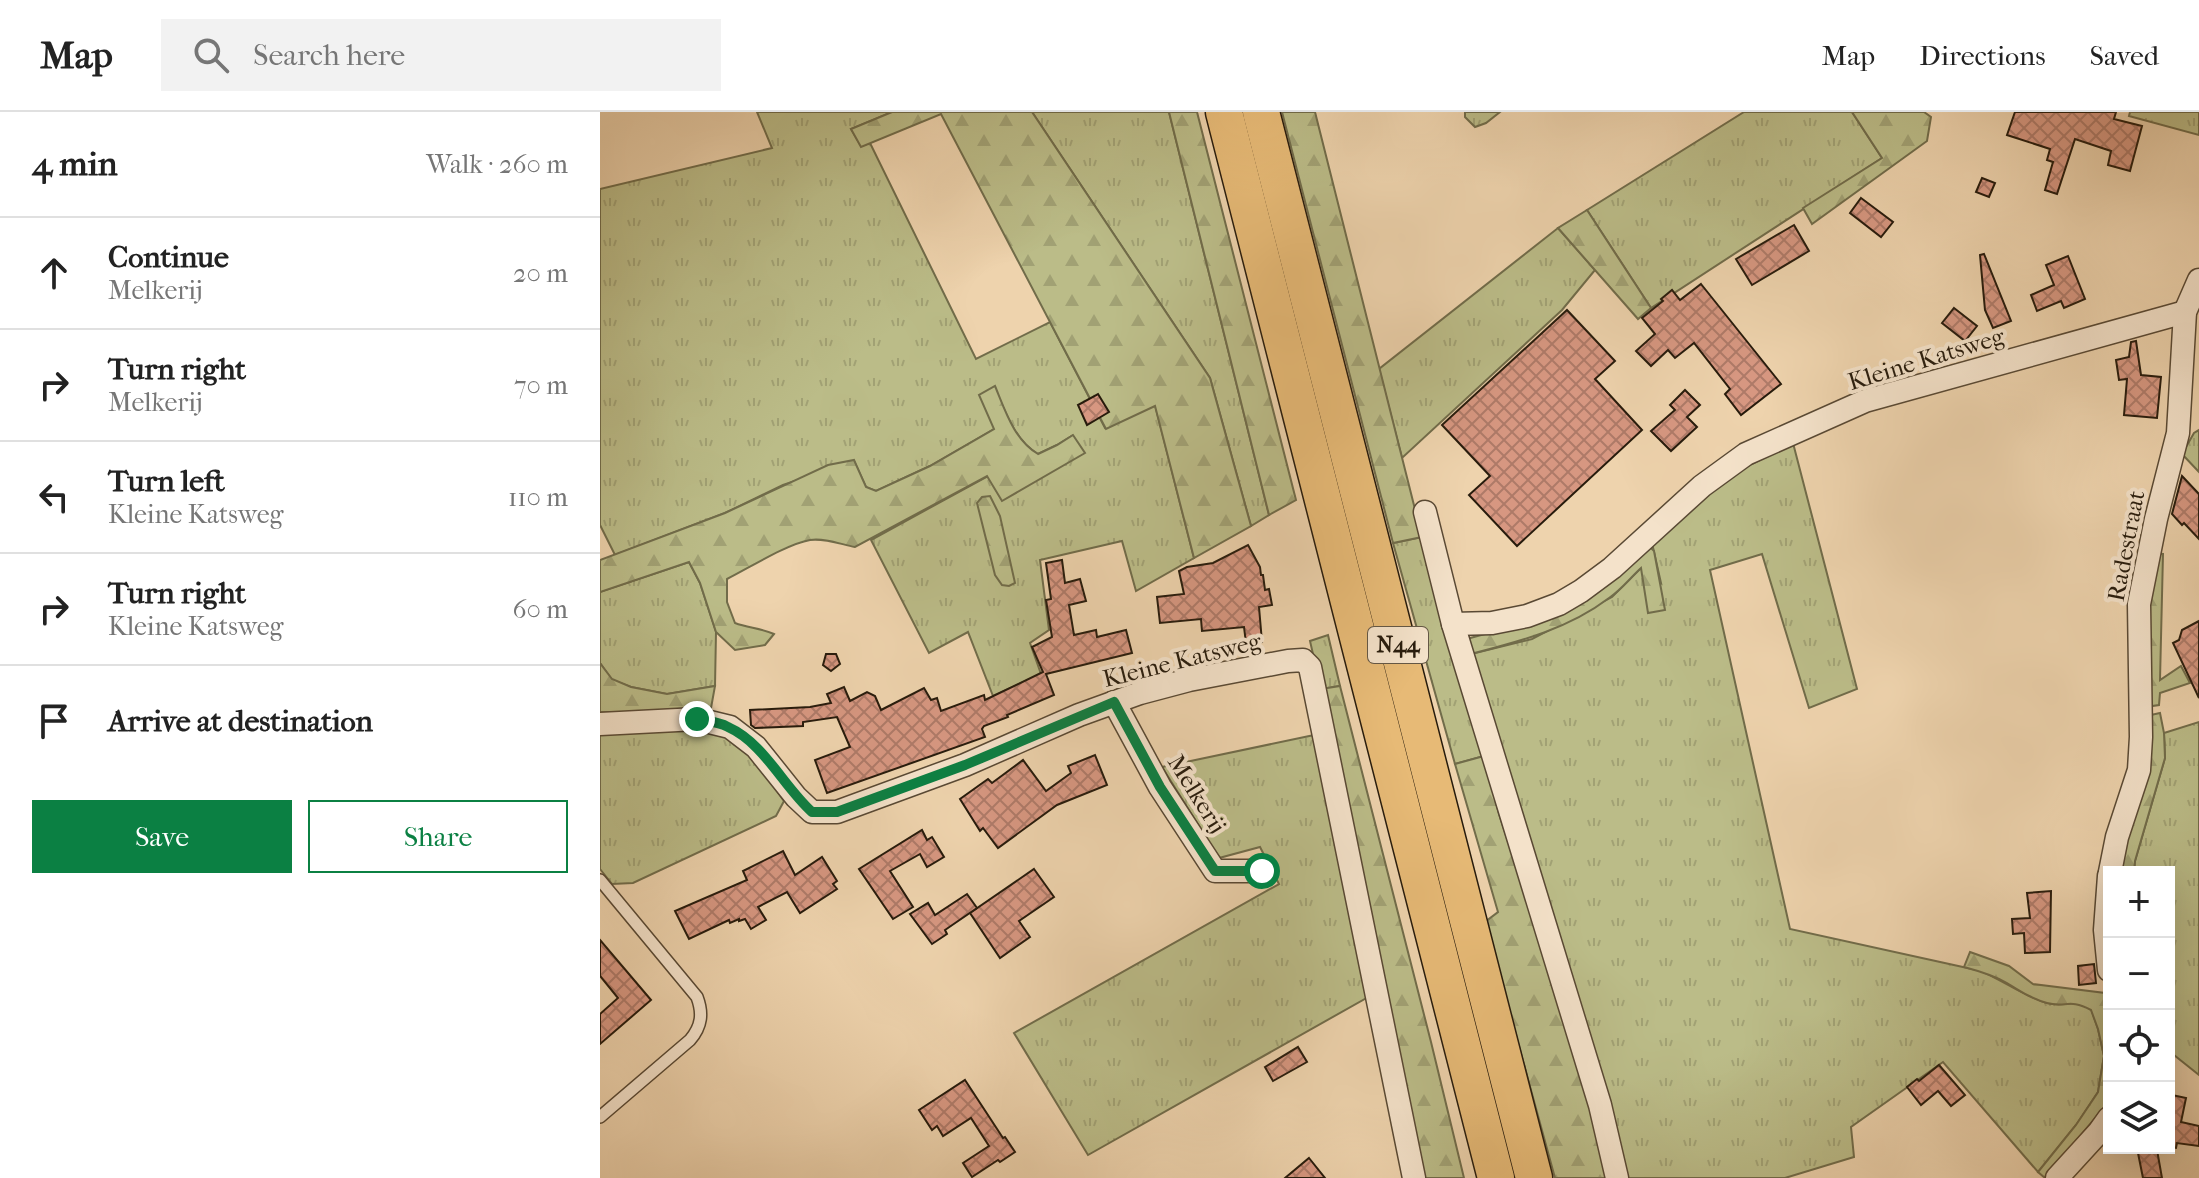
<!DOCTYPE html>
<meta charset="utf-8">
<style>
:root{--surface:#fff;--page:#f2f2f2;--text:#222;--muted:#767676;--line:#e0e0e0;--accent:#0b8043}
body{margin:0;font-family:"IM FELL French Canon",serif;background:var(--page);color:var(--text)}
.controls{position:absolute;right:24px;bottom:24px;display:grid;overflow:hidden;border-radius:0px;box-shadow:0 8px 32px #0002}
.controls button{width:72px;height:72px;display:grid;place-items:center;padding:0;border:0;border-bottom:2px solid var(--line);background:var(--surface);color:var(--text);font:40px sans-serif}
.stop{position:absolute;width:24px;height:24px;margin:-18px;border:6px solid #0b8043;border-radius:50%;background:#fff}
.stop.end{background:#0b8043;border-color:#fff;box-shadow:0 2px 8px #0008}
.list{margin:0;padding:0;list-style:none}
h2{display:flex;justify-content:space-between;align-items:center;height:104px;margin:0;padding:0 32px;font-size:34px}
h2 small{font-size:26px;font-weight:400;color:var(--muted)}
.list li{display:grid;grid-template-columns:52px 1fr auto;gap:24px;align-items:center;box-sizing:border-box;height:112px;padding:0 32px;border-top:2px solid var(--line)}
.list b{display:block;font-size:30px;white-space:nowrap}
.list p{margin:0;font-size:26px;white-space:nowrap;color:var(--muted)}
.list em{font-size:26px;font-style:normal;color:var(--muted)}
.actions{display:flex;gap:16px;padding:24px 32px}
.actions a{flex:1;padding:18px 0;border:2px solid var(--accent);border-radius:0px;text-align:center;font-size:28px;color:var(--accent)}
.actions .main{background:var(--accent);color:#fff}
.icon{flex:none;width:44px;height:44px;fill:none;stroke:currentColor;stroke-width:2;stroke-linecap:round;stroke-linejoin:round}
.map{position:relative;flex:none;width:1599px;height:1066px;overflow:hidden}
header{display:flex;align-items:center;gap:48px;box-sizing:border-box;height:112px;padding:0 40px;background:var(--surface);border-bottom:2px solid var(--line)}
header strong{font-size:38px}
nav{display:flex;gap:44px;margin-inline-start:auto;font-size:28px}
.search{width:560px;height:72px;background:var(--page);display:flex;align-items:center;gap:20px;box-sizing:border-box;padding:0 28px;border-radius:0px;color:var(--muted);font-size:30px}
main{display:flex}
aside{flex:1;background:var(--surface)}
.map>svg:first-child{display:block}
</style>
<header>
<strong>Map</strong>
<div class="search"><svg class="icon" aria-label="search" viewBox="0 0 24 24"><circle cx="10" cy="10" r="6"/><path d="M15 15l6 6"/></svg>Search here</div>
<nav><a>Map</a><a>Directions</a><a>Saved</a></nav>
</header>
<main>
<aside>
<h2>4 min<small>Walk · 260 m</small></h2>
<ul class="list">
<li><svg class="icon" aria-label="ahead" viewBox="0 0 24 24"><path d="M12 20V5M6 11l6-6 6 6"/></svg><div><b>Continue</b><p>Melkerij</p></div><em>20 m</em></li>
<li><svg class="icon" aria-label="right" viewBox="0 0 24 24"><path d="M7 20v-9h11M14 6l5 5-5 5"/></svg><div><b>Turn right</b><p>Melkerij</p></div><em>70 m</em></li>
<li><svg class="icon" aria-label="left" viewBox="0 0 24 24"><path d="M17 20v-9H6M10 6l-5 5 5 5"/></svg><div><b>Turn left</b><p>Kleine Katsweg</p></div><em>110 m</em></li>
<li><svg class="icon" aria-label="right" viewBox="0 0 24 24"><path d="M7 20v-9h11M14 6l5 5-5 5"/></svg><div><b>Turn right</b><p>Kleine Katsweg</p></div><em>60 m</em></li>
<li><svg class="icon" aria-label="arrive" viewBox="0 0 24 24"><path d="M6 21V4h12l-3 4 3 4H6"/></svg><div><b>Arrive at destination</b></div></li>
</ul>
<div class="actions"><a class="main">Save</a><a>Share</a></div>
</aside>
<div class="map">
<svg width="1599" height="1066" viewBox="0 0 1599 1066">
<defs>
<pattern id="grass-tufts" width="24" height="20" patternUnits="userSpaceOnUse" patternTransform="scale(2)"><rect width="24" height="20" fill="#bbbc88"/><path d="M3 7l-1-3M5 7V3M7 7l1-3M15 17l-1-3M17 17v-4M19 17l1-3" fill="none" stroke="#a1a174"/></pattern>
<pattern id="forest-firs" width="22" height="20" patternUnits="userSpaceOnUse" patternTransform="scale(2)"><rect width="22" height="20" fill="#bbbc88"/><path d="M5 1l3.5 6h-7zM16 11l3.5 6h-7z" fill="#a1a174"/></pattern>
<pattern id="building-cross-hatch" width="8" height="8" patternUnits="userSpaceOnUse" patternTransform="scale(2)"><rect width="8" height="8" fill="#d79781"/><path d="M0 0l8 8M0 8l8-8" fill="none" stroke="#ae7a68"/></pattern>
</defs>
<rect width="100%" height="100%" fill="#eed3ad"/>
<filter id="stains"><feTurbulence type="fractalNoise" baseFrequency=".0025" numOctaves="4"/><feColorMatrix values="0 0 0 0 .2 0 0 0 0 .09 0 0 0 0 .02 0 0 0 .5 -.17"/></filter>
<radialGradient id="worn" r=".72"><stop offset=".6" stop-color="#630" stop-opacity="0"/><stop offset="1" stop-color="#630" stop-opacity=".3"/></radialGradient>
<g fill="url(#grass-tufts)" stroke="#716c4a" stroke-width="2">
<path d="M157,0h135l-41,17 10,17 9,-3 106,216 74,-37 55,106 50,-23 39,153 -58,33 -14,-50 -82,19 9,70 -19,13 11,31 -48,22 -25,-64 -39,21 -58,-113 117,-64 14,24 71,-65 -16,10 -19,9c-24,-14 -33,-44 -44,-67v42l-64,37 -54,25 -10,-4 -12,-26 -71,24 -58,28 -110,42 -15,-30v-336l172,-41z"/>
<polygon points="432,0 569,0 669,403 651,414 610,266"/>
<polygon points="865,0 900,0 886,11 875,15 865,5"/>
<polygon points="1144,0 1252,0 1282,46 1051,196 987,98"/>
<polygon points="1530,0 1599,0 1599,23 1529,4"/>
<polygon points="958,116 995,158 962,198 802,346 779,257"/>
<polygon points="1599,318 1599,360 1582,342 1594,321"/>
<path d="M1193,331l64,246 -48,19 -47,-154 -52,16 80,359 191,42c23,10 43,25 66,32 18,5 23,-5 44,6l7,20 6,27 -6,36 -22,33 -38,47 -95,-110 -92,65 3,30 -69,21h-160l-158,-523 65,-16 80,-42 29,-29 20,15 -9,-40 45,-44 43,-29z"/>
<polygon points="822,425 884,644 855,652 793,431"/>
<polygon points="89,450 100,471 116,520 115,574 67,582 31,575 12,568 0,551 0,480"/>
<polygon points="728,523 740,574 721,577 710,529"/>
<polygon points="1599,610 1599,963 1569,939 1569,760 1534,760 1535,749 1565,646 1564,621"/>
<path d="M93,615c8,2 18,2 25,5 30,14 48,43 66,69l-8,15 -143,67 -21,1 -12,-15v-137z"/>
<polygon points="719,622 770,884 488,1043 414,921 679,772 660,735 619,746 562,655"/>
</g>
<g fill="url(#forest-firs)" stroke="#716c4a" stroke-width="2">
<polygon points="292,0 432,0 610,266 651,414 594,446 555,294 506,317 341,2 261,35 251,17"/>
<polygon points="569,0 597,0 696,388 669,403"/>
<polygon points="682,0 715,0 822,425 793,431"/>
<polygon points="1252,0 1324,0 1331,5 1327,29 1212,112 1203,96 1282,46"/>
<polygon points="987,98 1051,196 1038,207 958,116"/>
<path d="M395,274c10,24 19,54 43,68l19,-9 16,-10 12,18 -83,48 -15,-25 -132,71c-15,-3 -30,-9 -45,-7 -23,4 -61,28 -83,39v23l8,21c13,5 26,5 39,11l-9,11 -30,5 -19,-18 -16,-49 -11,-21 -89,30v-32l125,-47 103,-48 26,-5 12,27 10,4 54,-25 64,-37 -15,-34z"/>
<polygon points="390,384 400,404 415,471 409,474 402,473 395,463 377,391 382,385"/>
<path d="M1046,431l8,8 11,59 -17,3 -7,-45c-11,10 -20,22 -32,30 -42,32 -92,44 -142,57l-4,-15 87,-24z"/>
<polygon points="1553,441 1563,442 1560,568 1581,554 1590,571 1560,581 1559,593 1545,595 1542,517"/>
<polygon points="0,551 12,567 31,575 67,582 115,574 111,596 42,601 0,600"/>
<polygon points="740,574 831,930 864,1066 822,1066 721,577"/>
<polygon points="1560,601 1564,621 1565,646 1535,749 1534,760 1515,760 1546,604"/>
<polygon points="884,644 899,702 955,872 1012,1066 955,1066 885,810 898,800 855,652"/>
<path d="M1370,840l39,14 24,18 72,9 4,13v91l-2,7 -62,74 -7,-6 38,-47 22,-33 6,-36 -6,-27 -7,-19c-22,-12 -25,-2 -44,-7 -15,-4 -27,-12 -40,-20 -14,-8 -28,-12 -43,-16z"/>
</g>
<g fill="url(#building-cross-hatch)" stroke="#271b0c" stroke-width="2">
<polygon points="1415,0 1516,0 1514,7 1542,14 1530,59 1508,53 1511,39 1475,27 1457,82 1445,78 1453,50 1447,48 1450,37 1407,23"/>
<polygon points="1382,66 1395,71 1389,85 1376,80"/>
<polygon points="1261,86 1293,110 1281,125 1250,101"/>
<polygon points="1194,113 1209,139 1152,173 1136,147"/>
<polygon points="1384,142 1411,209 1393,216 1385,198 1380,143"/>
<polygon points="1468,144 1485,187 1464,196 1461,189 1437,199 1431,183 1454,173 1446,153"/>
<polygon points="1101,172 1181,272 1141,303 1125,282 1130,277 1094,231 1075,246 1068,238 1051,254 1036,239 1055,222 1042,206 1063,189 1061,187 1072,178 1080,188"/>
<polygon points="1354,196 1377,214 1365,229 1342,211"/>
<polygon points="967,198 1015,249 995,267 1042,318 917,434 869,383 890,364 842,313"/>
<polygon points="1536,229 1541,263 1561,265 1557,306 1524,303 1527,267 1519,268 1516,248 1529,245 1531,230"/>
<polygon points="1085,278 1100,293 1087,305 1097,315 1071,339 1051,319 1075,298 1070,293"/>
<polygon points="498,282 509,300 487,313 478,293"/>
<polygon points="1582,364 1599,382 1599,427 1584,411 1582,413 1572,402"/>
<polygon points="648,433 660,455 661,463 663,463 665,478 669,477 672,493 659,495 662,530 646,531 644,515 602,519 601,507 560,511 557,485 584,482 579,459 587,455 613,451"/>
<polygon points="462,448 465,471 480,467 486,489 469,493 474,523 496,518 497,525 526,518 532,541 446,562 454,583 407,603 408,605 384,614 382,617 385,625 227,681 215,648 250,635 237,605 203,610 203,614 155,616 151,613 150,598 210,595 231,591 227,582 244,575 250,589 267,580 275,584 281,598 324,576 331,588 337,586 341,599 384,583 385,588 443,560 432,535 452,525 446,488 451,487 446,451"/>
<polygon points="1599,509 1599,586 1573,531 1579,528 1582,518"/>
<polygon points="226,542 236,542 240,552 231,559 223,553"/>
<polygon points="495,643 507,673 457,693 398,736 383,716 380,719 360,687 388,667 392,671 423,648 446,679 471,661 468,654"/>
<polygon points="322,718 327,728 332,725 344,745 327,755 320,742 290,759 313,795 293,807 259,757"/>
<polygon points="183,739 195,763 222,745 237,769 233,772 237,777 200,801 187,780 158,795 166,808 151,817 145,807 139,809 139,807 130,811 129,808 89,827 75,799 147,768 143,759"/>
<polygon points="434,757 454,785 419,809 430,825 400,846 370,801"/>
<polygon points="1451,779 1450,840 1425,841 1424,821 1413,822 1412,807 1430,806 1427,781"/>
<polygon points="367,782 377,796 345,818 347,822 332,832 310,802 328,791 335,803"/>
<polygon points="0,828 51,888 0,932 0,902 18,886 0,864"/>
<polygon points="1494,852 1496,871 1479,873 1478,854"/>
<polygon points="698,935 707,950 673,969 665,955"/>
<polygon points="1339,953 1365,983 1351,994 1338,979 1321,993 1307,975 1317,967 1319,969"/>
<polygon points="365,968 403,1026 405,1025 415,1040 400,1050 398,1048 372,1065 363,1051 389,1034 371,1006 343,1024 337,1014 332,1018 319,998"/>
<polygon points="1572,983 1586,986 1581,1010 1599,1014 1599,1034 1577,1031 1576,1036 1569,1035 1569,998"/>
<polygon points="1557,1038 1562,1066 1543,1066 1538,1041"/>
<polygon points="709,1046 725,1066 685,1066"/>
</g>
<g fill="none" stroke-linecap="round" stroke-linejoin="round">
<g stroke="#594934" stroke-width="14">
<path id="service" d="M0,768l97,117c6,16 5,29 -7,43l-90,77"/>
</g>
<g stroke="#594934" stroke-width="25">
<g id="minor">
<polyline points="825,400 853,512 1000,993 1017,1066"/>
<polyline points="853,512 892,511 927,504 959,492 981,479 1012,456 1102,374 1146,342 1265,289 1585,200"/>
<polyline points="514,590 560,675 615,759 662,759"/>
<polyline points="0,612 97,607 130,615 156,635 196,685 212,700 237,700 365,653 479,603 540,581 589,568 688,549 703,548 710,555 814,1066"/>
<polyline points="1510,760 1517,725 1539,658 1541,625 1539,492 1556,407 1578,321 1585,200 1599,168"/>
<polyline points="1509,764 1505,818 1509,858"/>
<polyline points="1457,1066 1499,1020 1509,1006"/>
</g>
</g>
<g stroke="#271b0c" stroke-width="39">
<g id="trunk">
<polyline points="624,0 896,1066"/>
<polyline points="661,0 934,1066"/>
</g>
</g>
<use href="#service" stroke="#f4e2ca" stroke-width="11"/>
<use href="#minor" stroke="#f4e2ca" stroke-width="22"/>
<use href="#trunk" stroke="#e7ba76" stroke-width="36"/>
</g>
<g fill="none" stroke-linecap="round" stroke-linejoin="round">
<path stroke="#0b8043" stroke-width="10" d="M97,607c11,2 22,3 31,8 36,16 55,59 84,85h25l128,-47 149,-63 46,85 55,84h47"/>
</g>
<g text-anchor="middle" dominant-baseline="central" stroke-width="8" stroke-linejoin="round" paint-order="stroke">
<rect fill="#f4e2ca" stroke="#645745" stroke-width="2" x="768" y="515" width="60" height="36" rx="6"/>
<g font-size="22" font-weight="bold" fill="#271b0c">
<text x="798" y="533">N44</text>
</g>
<g font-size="24" fill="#271b0c" stroke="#f4e2ca">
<text transform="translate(1326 247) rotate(-17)">Kleine Katsweg</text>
<text transform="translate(1526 434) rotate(-79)">Radestraat</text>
<text transform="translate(582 548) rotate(-14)">Kleine Katsweg</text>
<text transform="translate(597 682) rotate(58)">Melkerij</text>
</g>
</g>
<rect width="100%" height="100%" filter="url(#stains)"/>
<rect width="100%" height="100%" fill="url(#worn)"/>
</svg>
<div class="controls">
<button>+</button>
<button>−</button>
<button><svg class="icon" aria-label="locate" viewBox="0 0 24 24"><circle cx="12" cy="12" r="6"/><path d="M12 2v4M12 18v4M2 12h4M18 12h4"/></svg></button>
<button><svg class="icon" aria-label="layers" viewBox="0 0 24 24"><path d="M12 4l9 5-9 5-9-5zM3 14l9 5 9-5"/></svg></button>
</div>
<div class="stop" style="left:662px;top:759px"></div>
<div class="stop end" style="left:97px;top:607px"></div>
</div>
</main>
